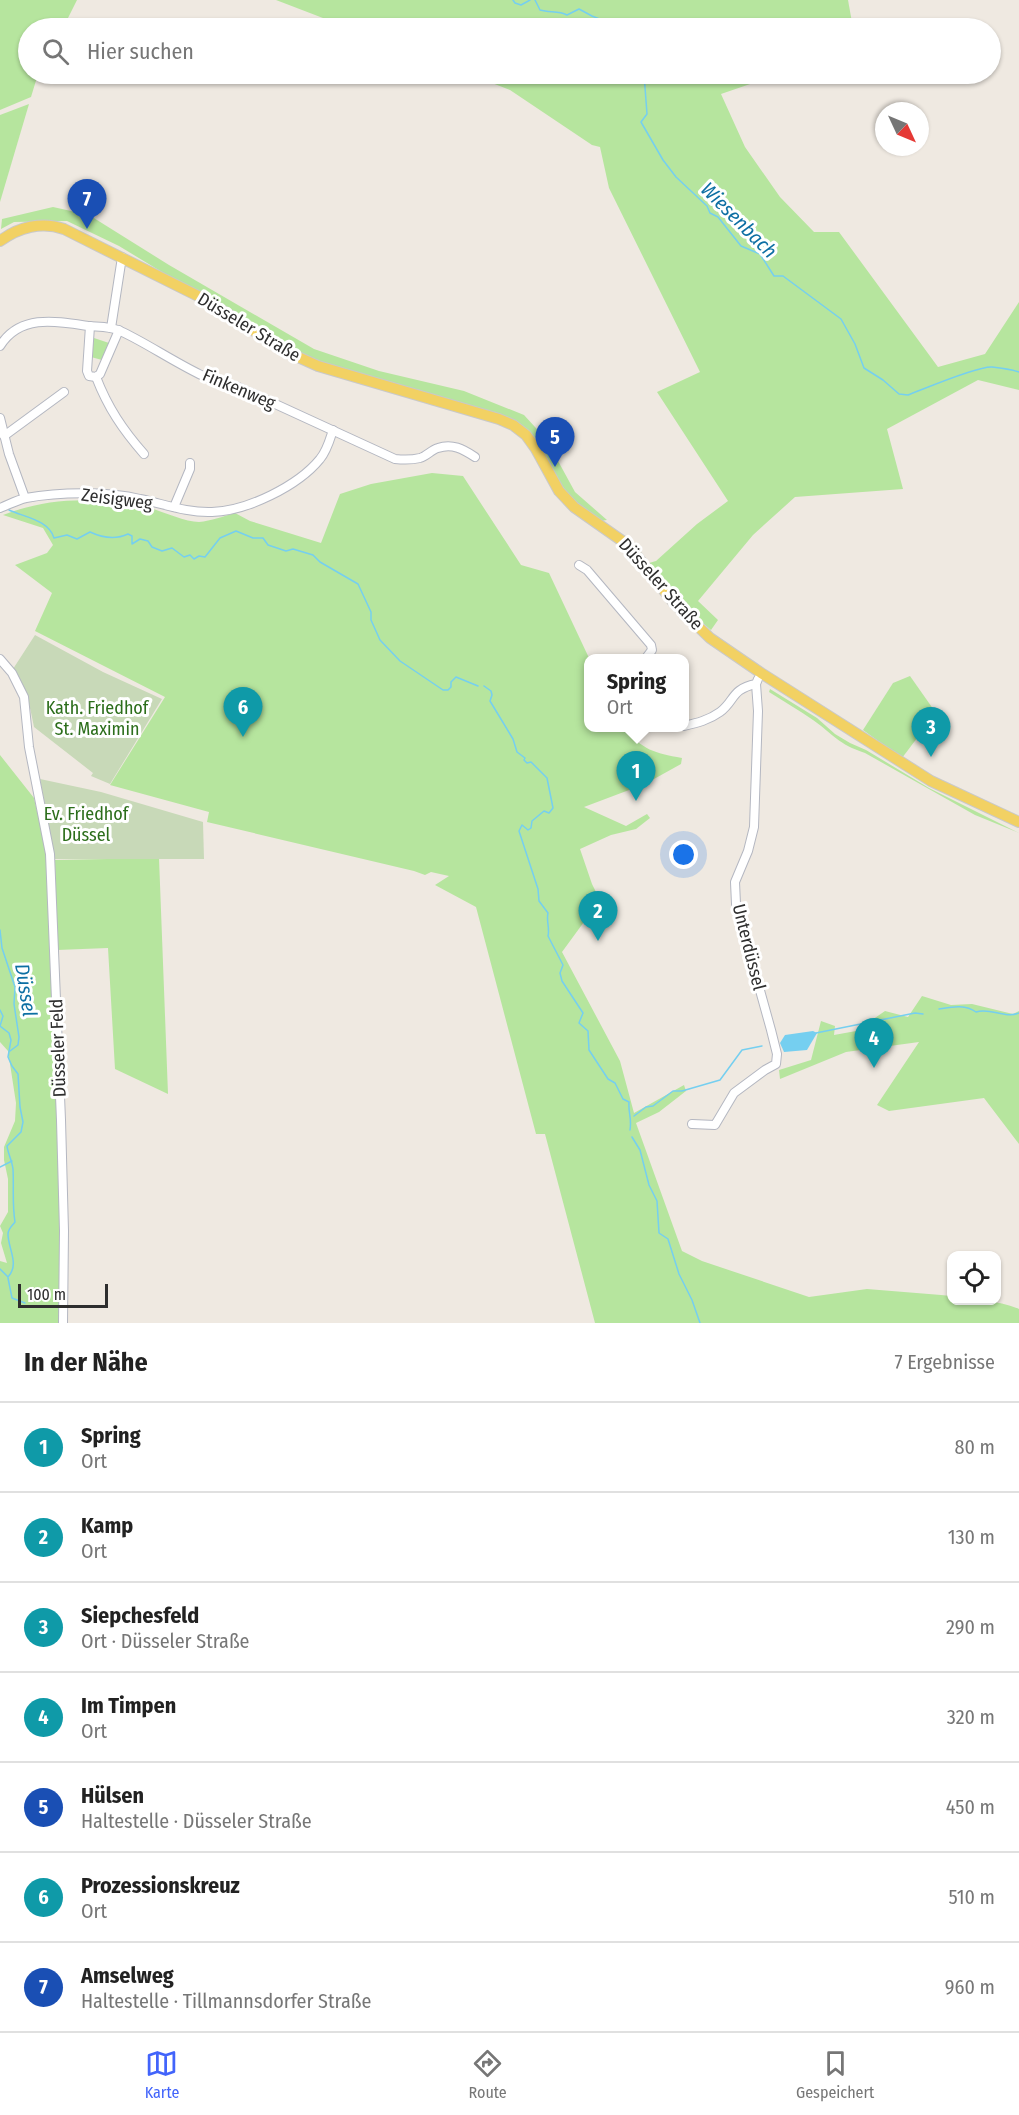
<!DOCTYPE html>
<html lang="de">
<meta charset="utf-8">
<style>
:root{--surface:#fff;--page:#f2f2f2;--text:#222;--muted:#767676;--line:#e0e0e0;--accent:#4264fb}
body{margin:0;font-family:"Fira Sans Condensed",sans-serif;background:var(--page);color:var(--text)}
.controls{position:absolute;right:18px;bottom:18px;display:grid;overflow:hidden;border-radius:12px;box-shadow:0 2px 4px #0004}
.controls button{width:54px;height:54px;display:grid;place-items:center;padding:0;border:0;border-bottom:2px solid var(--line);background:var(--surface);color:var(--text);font:30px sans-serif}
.compass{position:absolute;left:875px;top:102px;width:54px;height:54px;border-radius:50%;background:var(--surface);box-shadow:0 2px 4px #0004;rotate:134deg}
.scale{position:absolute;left:18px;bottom:15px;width:90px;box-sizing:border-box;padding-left:6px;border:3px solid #2e2e2e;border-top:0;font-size:16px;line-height:21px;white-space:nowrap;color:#2e2e2e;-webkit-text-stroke:4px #fff;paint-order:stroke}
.you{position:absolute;left:684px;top:855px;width:21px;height:21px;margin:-15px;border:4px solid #fff;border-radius:50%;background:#1a73e8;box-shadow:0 0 0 9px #1a73e833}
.badge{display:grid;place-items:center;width:39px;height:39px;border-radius:50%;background:var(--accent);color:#fff;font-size:20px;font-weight:700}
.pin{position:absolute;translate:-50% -50px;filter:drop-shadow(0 2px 3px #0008)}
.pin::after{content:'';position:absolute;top:32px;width:21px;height:18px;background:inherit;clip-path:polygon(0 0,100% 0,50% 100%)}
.popup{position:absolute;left:584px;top:654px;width:105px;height:78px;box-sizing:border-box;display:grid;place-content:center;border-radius:12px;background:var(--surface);filter:drop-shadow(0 2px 4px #0005);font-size:20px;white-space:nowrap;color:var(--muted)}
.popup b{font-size:22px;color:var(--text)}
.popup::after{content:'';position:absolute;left:50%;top:100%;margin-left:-12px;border:12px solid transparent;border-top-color:var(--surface)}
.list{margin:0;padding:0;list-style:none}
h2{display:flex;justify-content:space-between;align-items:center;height:78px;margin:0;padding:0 24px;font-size:26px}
h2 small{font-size:20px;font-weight:400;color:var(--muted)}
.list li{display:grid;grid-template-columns:39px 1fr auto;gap:18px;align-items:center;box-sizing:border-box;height:90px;padding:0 24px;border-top:2px solid var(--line)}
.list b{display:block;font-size:22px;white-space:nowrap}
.list p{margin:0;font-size:20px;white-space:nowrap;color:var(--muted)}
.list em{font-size:20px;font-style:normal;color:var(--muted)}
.icon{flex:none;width:33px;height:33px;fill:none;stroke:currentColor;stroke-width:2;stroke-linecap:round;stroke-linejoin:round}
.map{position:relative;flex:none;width:1019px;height:1323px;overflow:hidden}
.search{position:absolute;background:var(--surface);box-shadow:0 2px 4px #0004;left:18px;right:18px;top:18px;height:66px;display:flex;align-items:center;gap:15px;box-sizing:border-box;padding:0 21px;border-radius:33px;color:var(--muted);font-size:22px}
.sheet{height:708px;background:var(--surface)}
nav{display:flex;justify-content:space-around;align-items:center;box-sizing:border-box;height:84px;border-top:2px solid var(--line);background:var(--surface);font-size:16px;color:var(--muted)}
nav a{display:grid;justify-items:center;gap:3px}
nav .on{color:var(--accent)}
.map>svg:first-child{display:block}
</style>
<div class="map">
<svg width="1019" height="1323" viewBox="0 0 1019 1323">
<rect width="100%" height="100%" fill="#efe9e1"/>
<g fill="#b6e59e">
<polygon points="0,0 77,0 63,28 28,28 28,74 38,74 31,97 0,110"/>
<polygon points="276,0 848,0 853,28 349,28"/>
<polygon points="469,74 779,74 721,94 745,147 780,197 814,232 839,232 938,367 985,354 1019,302 1019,390 978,380 887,429 903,489 795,497 753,535 698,601 718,620 711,630 683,606 649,563 656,561 697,524 728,501 657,392 700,372 609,188 600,147 592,145 510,90"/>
<polygon points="29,104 0,202 0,115"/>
<polygon points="53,207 89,215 169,265 314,349 379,371 464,391 524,415 546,439 575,492 607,520 600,521 569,497 531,435 310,358 274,340 119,246 67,221 14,222 1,229 2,219"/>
<polygon points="94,338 109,343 102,360 91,357"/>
<path d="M432,473l31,3 58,89 28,8 40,85 -1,70h36c19,22 30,25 58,30l-1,6 -36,20 -61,23 42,19 21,-12 3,4 -14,11 -25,6 -31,14 12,35 8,16 -38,52 58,109 14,52 50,-28 2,6 -27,21 -23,11 46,128 20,10 107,36 58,-8 74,6 10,1 1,4c22,0 46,0 67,9v14h-424l-50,-189h-9l-60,-227 -41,-22 14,-9 -18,-4 -6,3 -11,-4 -207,-49 2,-10 -99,-27 55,-88 -130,-66 17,-38 -37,-28 32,-12 6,-8 -10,-17 -40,-13c48,-19 97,-18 147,-7 14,4 36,14 49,14 12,-1 25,-6 36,-9l15,8 71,22 19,-49 31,-10z"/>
<polygon points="910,676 936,713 902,758 863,730 893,683"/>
<path d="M770,689l47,29 18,16 15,9 16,7 63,38 90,45 -44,-18 -110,-62c-27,-9 -31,-18 -52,-33 -14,-10 -30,-19 -44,-28z"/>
<polygon points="0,755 34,798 49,864 61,1165 59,1323 0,1323 0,1261 7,1263 1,1243 3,1233 0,1226 8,1212 8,1179 4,1160 4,1147 15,1121 16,1103 8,1051 0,1042"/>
<polygon points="159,858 168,1094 115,1069 108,948 57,950 55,860"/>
<polygon points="922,996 951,1005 972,1004 1013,1014 1019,1011 1019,1144 984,1098 889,1111 877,1105 919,1042 846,1052 780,1079 779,1070 811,1060 821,1021 835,1026 834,1035 856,1031 885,1011 908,1017"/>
</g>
<g fill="#c8d9b8">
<path d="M35,635l68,37 59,27 -52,85 -19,-8 2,-3 -59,-46c-4,-21 -8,-41 -21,-58z"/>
<polygon points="40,779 101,792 203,822 204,859 55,859"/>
</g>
<polygon fill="#75cff0" points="813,1031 817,1033 807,1050 784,1052 780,1043 785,1035"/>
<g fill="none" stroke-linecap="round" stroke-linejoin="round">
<g stroke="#75cff0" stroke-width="1.5">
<polyline points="513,0 515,3 521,5 530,0"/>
<path d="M535,0l5,10c10,3 18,0 27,5l12,-6 13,7 10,4 4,6 8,-2 9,4"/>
<path d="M644,74l3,40 -6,8 22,38 13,17 31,29 3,7 8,4 23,29 19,8 14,22h9l58,43 14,25 9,24 19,12 16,14 9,1c16,-6 69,-29 84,-28 9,1 18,2 27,5"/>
<path d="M9,510c15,7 40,10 45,28l13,-3 10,4 13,-7c13,6 25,8 38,2l4,2v8l8,-5 8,2 4,6 10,4 10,-3 12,9 6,-2 4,4 5,-3 6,1 15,-19 16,-7 17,7h10l5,7 18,6 7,-2 20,6 7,7 38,22 13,28v8l9,20 20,21 43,29h5l3,-3v-5l5,-5 22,9"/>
<path d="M484,686l7,5 1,4 -2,6 23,38 4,13 8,6 -1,2 3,3 4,-1 16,16 6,30 -4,5 -5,-2 -12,10 -1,7 -3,2 -6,-5 -3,6 19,58 1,12 9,12c-2,8 2,15 0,23l15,29 -3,8 2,8 21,32 -4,10 9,8 1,19 19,29 7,4 8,16 6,3c-1,11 3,15 1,28"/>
<polyline points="0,930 2,948 15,987 14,1004 19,1037 18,1045 10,1051"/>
<path d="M939,1009c13,-2 26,-5 37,3 14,-5 29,7 43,1"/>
<path d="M0,1010l3,6 -3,10 9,7 2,7 -3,17 4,9 6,8 2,33 3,15 -2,10 -14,14c1,8 5,14 6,23 1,18 -1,35 2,53 -3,4 -7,7 -7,12 0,15 12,30 0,43l-8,-8"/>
<polyline points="816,1033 915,1013 923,1014"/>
<polyline points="634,1116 646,1107 653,1106 673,1091 682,1091 720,1080 742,1050 762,1046"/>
<polyline points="632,1137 640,1150 649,1185 657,1201 659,1233 668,1239 679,1274 692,1300 700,1323"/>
<polyline points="0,1167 12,1161"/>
<polyline points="8,1278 12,1298 25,1303"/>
</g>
<g stroke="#b4b7c1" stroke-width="10">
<g id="minor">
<polyline points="90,326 87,371 89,376 96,377 100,374 119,330"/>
<polyline points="111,328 122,257"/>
<path d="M0,346c20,-32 56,-25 88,-20 10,1 22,0 32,5 31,13 84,53 116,55l159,73c9,1 17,1 25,-1 7,-2 11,-8 18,-10 14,-5 25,1 37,9"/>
<path d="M96,377c12,31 27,53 48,77"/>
<polyline points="0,418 9,454 25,498"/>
<polyline points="4,436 64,392"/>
<polyline points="174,507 190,469 190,463"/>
<path d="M0,508c8,-3 17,-8 26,-10 32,-6 82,-7 114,1 24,5 47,14 72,13 35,-1 86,-26 108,-53 7,-8 10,-20 13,-29"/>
<polyline points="579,565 587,570 651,645 652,650 646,658"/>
<polyline points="0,659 12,673 24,697 29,747 50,854 61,1120 64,1231 63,1323"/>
<path d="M684,726c13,-3 25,-6 36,-14 15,-11 11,-23 36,-28l2,-5"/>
<polyline points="692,1124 715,1125 734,1093 765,1070 776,1064 777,1054 771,1030 736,904 735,882 748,851 754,827 758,711 756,684"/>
</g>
</g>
<g stroke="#c9c9c9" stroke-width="12">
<path id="major" d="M0,241c19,-14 42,-20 64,-12l142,71 81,52 31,14 181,53 14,6 13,10 10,14 23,42 15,16 54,38 46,58 36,35 51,35 170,108 88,41"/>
</g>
<use href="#minor" stroke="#fff" stroke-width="8"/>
<use href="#major" stroke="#f2d163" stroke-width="10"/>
</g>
<g text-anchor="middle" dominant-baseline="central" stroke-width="6" stroke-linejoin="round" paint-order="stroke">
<g font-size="18" fill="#2e2e2e" stroke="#fff">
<text transform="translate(249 327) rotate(31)">Düsseler Straße</text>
<text transform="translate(239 389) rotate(23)">Finkenweg</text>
<text transform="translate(117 499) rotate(7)">Zeisigweg</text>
<text transform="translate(661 584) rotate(48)">Düsseler Straße</text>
<text transform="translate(749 947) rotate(76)">Unterdüssel</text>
<text transform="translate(58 1048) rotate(-92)">Düsseler Feld</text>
</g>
<g font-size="18" fill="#2c6e1b" stroke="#fff">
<text x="97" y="708">Kath. Friedhof<tspan x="97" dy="21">St. Maximin</tspan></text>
<text x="86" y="814">Ev. Friedhof<tspan x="86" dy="21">Düssel</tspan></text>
</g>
<g font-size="20" font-style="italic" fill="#0d6fa3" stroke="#fff">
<text transform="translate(739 220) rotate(45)">Wiesenbach</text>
<text transform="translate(26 990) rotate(81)">Düssel</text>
</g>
</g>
</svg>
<div class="controls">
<button><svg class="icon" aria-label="locate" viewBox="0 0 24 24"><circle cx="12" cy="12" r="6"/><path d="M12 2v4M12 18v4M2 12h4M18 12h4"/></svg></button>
</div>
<svg class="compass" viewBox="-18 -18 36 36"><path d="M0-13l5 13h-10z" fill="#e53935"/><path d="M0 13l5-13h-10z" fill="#767676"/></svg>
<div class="scale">100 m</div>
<div class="you"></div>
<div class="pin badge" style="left:636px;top:801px;background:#0f9aa8">1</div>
<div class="popup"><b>Spring</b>Ort</div>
<div class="pin badge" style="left:598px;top:941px;background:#0f9aa8">2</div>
<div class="pin badge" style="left:931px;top:757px;background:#0f9aa8">3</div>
<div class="pin badge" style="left:874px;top:1068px;background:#0f9aa8">4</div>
<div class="pin badge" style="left:555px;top:467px;background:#1a4fb4">5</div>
<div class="pin badge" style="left:243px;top:737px;background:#0f9aa8">6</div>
<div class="pin badge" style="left:87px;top:229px;background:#1a4fb4">7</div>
<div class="search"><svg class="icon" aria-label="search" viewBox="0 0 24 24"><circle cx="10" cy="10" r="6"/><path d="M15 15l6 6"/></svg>Hier suchen</div>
</div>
<section class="sheet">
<h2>In der Nähe<small>7 Ergebnisse</small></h2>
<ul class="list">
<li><span class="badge" style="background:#0f9aa8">1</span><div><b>Spring</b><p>Ort</p></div><em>80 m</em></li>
<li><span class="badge" style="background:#0f9aa8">2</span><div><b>Kamp</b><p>Ort</p></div><em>130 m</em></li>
<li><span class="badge" style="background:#0f9aa8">3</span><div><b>Siepchesfeld</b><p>Ort · Düsseler Straße</p></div><em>290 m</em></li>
<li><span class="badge" style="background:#0f9aa8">4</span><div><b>Im Timpen</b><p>Ort</p></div><em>320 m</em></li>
<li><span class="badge" style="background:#1a4fb4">5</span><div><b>Hülsen</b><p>Haltestelle · Düsseler Straße</p></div><em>450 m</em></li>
<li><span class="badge" style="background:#0f9aa8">6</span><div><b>Prozessionskreuz</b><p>Ort</p></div><em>510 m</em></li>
<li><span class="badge" style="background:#1a4fb4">7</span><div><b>Amselweg</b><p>Haltestelle · Tillmannsdorfer Straße</p></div><em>960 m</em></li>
</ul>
</section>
<nav>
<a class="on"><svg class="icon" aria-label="map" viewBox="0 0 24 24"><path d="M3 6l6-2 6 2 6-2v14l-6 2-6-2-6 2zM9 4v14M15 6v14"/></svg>Karte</a>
<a><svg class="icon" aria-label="directions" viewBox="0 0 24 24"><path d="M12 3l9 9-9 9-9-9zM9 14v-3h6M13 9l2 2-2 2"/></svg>Route</a>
<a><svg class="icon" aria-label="saved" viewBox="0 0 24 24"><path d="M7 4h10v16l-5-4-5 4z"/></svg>Gespeichert</a>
</nav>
